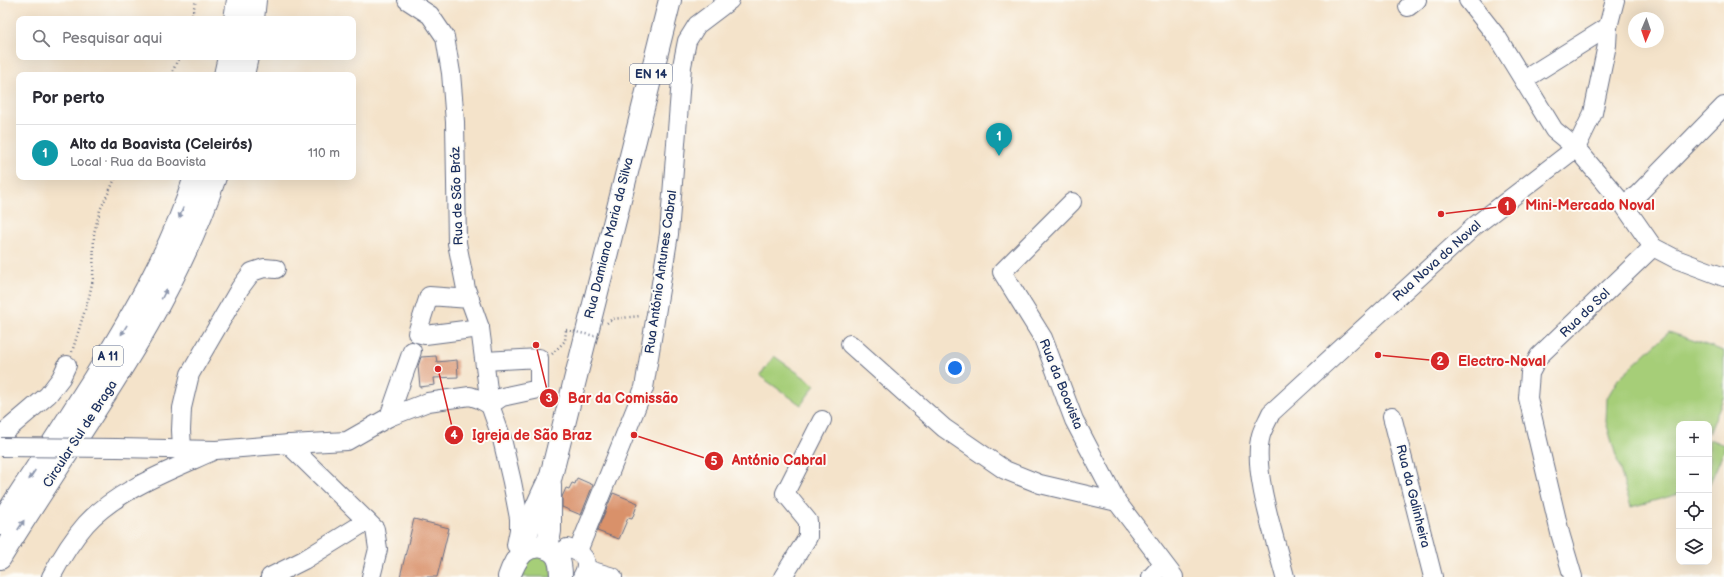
<!DOCTYPE html>
<html lang="pt">
<meta charset="utf-8">
<style>
:root{--surface:#fff;--page:#f7f7f7;--text:#2b2b33;--muted:#7c7c81;--line:#e1e1e2;--accent:#b5179e}
body{margin:0;font-family:"Balsamiq Sans",sans-serif;background:var(--page);color:var(--text)}
.controls{position:absolute;right:12px;bottom:12px;display:grid;overflow:hidden;border-radius:8px;box-shadow:0 4px 16px #0002}
.controls button{width:36px;height:36px;display:grid;place-items:center;padding:0;border:0;border-bottom:1px solid var(--line);background:var(--surface);color:var(--text);font:20px sans-serif}
.compass{position:absolute;left:1628px;top:12px;width:36px;height:36px;border-radius:50%;background:var(--surface);box-shadow:0 4px 16px #0002;rotate:182deg}
.you{position:absolute;left:955px;top:368px;width:14px;height:14px;margin:-10px;border:3px solid #fff;border-radius:50%;background:#1a73e8;box-shadow:0 0 0 6px #1a73e833}
.badge{display:grid;place-items:center;width:26px;height:26px;border-radius:50%;background:var(--accent);color:#fff;font-size:13px;font-weight:700}
.pin{position:absolute;translate:-50% -33px;filter:drop-shadow(0 1px 2px #0008)}
.pin::after{content:'';position:absolute;top:21px;width:14px;height:12px;background:inherit;clip-path:polygon(0 0,100% 0,50% 100%)}
.list{margin:0;padding:0;list-style:none}
h2{display:flex;justify-content:space-between;align-items:center;height:52px;margin:0;padding:0 16px;font-size:17px}
h2 small{font-size:13px;font-weight:400;color:var(--muted)}
.list li{display:grid;grid-template-columns:26px 1fr auto;gap:12px;align-items:center;box-sizing:border-box;height:56px;padding:0 16px;border-top:1px solid var(--line)}
.list b{display:block;font-size:15px;white-space:nowrap}
.list p{margin:0;font-size:13px;white-space:nowrap;color:var(--muted)}
.list em{font-size:13px;font-style:normal;color:var(--muted)}
.icon{flex:none;width:22px;height:22px;fill:none;stroke:currentColor;stroke-width:2;stroke-linecap:round;stroke-linejoin:round}
.map{position:relative;flex:none;width:1724px;height:577px;overflow:hidden}
.search{position:absolute;background:var(--surface);box-shadow:0 4px 16px #0002;left:16px;top:16px;width:340px;height:44px;display:flex;align-items:center;gap:10px;box-sizing:border-box;padding:0 14px;border-radius:8px;color:var(--muted);font-size:15px}
.panel{position:absolute;background:var(--surface);box-shadow:0 4px 16px #0002;left:16px;top:72px;width:340px;height:108px;border-radius:8px}
.map>svg:first-child{display:block}
</style>
<div class="map">
<svg width="1724" height="577" viewBox="0 0 1724 577">
<rect width="100%" height="100%" fill="#fdfcf7"/>
<filter id="ink" filterUnits="userSpaceOnUse"><feTurbulence type="fractalNoise" baseFrequency=".025" numOctaves="2"/><feDisplacementMap in="SourceGraphic" scale="8" xChannelSelector="R" yChannelSelector="G"/><feConvolveMatrix kernelMatrix="1 2 1 2 8 2 1 2 1" color-interpolation-filters="sRGB"/></filter>
<filter id="wash" filterUnits="userSpaceOnUse"><feTurbulence type="fractalNoise" baseFrequency=".012" numOctaves="4" result="noise"/><feDisplacementMap in="SourceGraphic" scale="16" xChannelSelector="R" yChannelSelector="G"/><feGaussianBlur stdDeviation="0.9" result="paint"/><feColorMatrix in="noise" values="0 0 0 0 0 0 0 0 0 0 0 0 0 0 0 0 0 1.4 0 .05"/><feComposite in="paint" operator="in"/></filter>
<g filter="url(#wash)">
<rect width="100%" height="100%" fill="#f4e3ca"/>
<g fill="#a6ce78" stroke="#607e6b">
<polygon points="1669,332 1724,351 1724,396 1709,434 1709,424 1679,424 1679,494 1631,507 1606,422 1607,398 1618,379"/>
<polygon points="774,356 815,385 801,405 760,376"/>
<polygon points="1709,439 1724,445 1724,451 1709,485"/>
<path d="M537,556c14,3 13,8 15,21h-34l12,-19z"/>
</g>
<g id="blocks">
<g fill="#d9916a">
<polygon points="436,356 437,362 457,360 458,377 434,378 435,385 420,387 418,366 421,357"/>
<polygon points="577,478 593,485 581,515 562,507 562,497 566,488 569,489 572,483 575,484"/>
<polygon points="613,493 638,503 632,519 628,518 619,539 597,531"/>
<polygon points="414,519 449,528 437,577 400,577"/>
</g>
</g>
</g>
<g filter="url(#ink)">
<use href="#blocks" fill-opacity="0" stroke="#676e84" stroke-width="1"/>
<g fill="none" stroke-linecap="round" stroke-linejoin="round">
<g stroke="#676e84" stroke-width="20">
<g id="minor">
<polyline points="407,0 430,15 445,37 451,73 455,122 457,243 466,289 480,328 490,405 502,439 512,482 519,518 519,530 516,545"/>
<polyline points="1468,0 1497,37 1554,130 1576,148 1623,204 1653,247"/>
<polyline points="1408,7 1417,0"/>
<polyline points="1533,74 1608,27"/>
<polyline points="1072,202 1002,272 1043,338 1074,420 1117,502 1174,577"/>
<polyline points="1623,204 1637,195 1724,106"/>
<polyline points="470,299 429,296 417,333 425,335 480,328"/>
<polyline points="850,344 944,428 1005,470 1040,484 1117,502"/>
<polyline points="485,361 539,358 539,389 502,397 490,405"/>
<polyline points="1392,416 1433,577"/>
<polyline points="389,417 412,351"/>
<polyline points="0,436 48,395 61,378 67,365"/>
<polyline points="288,444 375,529 378,549 371,577"/>
<polyline points="117,448 216,450 290,444 347,441 389,417 428,402 470,396 479,399 490,405"/>
<polyline points="182,449 181,430 182,408 190,374 240,288 252,272 264,268 276,269"/>
<path d="M567,548c17,5 24,12 15,29"/>
<polyline points="578,551 644,388 669,234 682,66 687,41 697,25 730,0"/>
<polyline points="586,569 613,577"/>
<path d="M51,577c10,-19 21,-37 35,-53 31,-34 85,-54 125,-72"/>
<polyline points="270,577 304,560 367,521"/>
<polyline points="783,577 808,537 808,521 785,493 822,420"/>
<polyline points="1151,577 1163,564"/>
<path d="M1285,577c-9,-36 -34,-107 -24,-142 2,-7 7,-15 10,-22l205,-188 100,-77 17,-35 14,-68 1,-18 7,-27"/>
<polyline points="1573,577 1560,533 1528,398 1530,373 1539,356 1653,247 1676,259 1724,277"/>
</g>
</g>
<g stroke="#676e84" stroke-width="24">
<g id="major">
<polyline points="547,548 550,531 550,485"/>
<path d="M522,552c5,-26 17,-51 29,-76l119,-476"/>
<path d="M509,577c3,-9 7,-18 14,-25 10,-9 29,-7 35,6 3,6 3,12 3,19"/>
</g>
</g>
<g stroke="#676e84" stroke-width="24">
<g id="highway">
<polyline points="235,19 238,0"/>
<polyline points="253,19 255,0"/>
<polyline points="225,75 229,57"/>
<polyline points="243,75 247,57"/>
<path d="M0,524c31,-47 62,-95 92,-142 40,-65 80,-132 103,-205"/>
<path d="M0,558c76,-125 168,-240 215,-381"/>
</g>
</g>
<g stroke="#676e84" stroke-width="2.5" stroke-dasharray="1 3" stroke-linecap="butt">
<polyline points="191,19 196,0"/>
<polyline points="171,75 179,57"/>
<polyline points="607,323 612,319 640,316"/>
<polyline points="72,352 89,297 93,279 94,233 100,210 116,177"/>
<polyline points="552,354 565,341 566,330"/>
</g>
<use href="#minor" stroke="#fff" stroke-width="18"/>
<use href="#major" stroke="#fff" stroke-width="22"/>
<use href="#highway" stroke="#fff" stroke-width="22"/>
<g stroke="#676e84" stroke-width="20" stroke-linecap="butt">
<polyline id="minor-bridge" points="1,447 117,448"/>
</g>
<polyline stroke="#676e84" stroke-width="2.5" stroke-dasharray="1 3" stroke-linecap="butt" points="566,330 600,337"/>
<use href="#minor-bridge" stroke="#fff" stroke-width="18"/>
</g>
<defs><path id="oneway-solid" d="M-6-.8H1V-3.2L6.5 0L1 3.2V.8H-6Z"/></defs>
<g fill="#8d97ae">
<use href="#oneway-solid" transform="translate(181 213) rotate(112)"/>
<use href="#oneway-solid" transform="translate(164 294) rotate(-63)"/>
<use href="#oneway-solid" transform="translate(124 330) rotate(121)"/>
<use href="#oneway-solid" transform="translate(32 475) rotate(123)"/>
<use href="#oneway-solid" transform="translate(21 525) rotate(-57)"/>
</g>
</g>
<g text-anchor="middle" dominant-baseline="central" stroke-width="4" stroke-linejoin="round" paint-order="stroke">
<g fill="#fdfcf7" stroke="#5f6c8c" stroke-width="1">
<rect x="630" y="64" width="42" height="20" rx="3"/>
<rect x="93" y="346" width="30" height="20" rx="3"/>
</g>
<g font-size="12" font-weight="bold" fill="#1b2f5e">
<text x="651" y="74">EN 14</text>
<text x="108" y="356">A 11</text>
</g>
<g font-size="13" fill="#1b2f5e" stroke="#fdfcf7">
<text transform="translate(457 196) rotate(-92)">Rua de São Bráz</text>
<text transform="translate(609 238) rotate(-76)">Rua Damiana Maria da Silva</text>
<text transform="translate(1437 261) rotate(-42)">Rua Nova do Noval</text>
<text transform="translate(661 272) rotate(-82)">Rua António Antunes Cabral</text>
<text transform="translate(1585 313) rotate(-44)">Rua do Sol</text>
<text transform="translate(1061 384) rotate(68)">Rua da Boavista</text>
<text transform="translate(80 434) rotate(-57)">Circular Sul de Braga</text>
<text transform="translate(1413 496) rotate(76)">Rua da Galinheira</text>
</g>
</g>
<path fill="none" stroke="#d62828" stroke-width="1.5" d="M1441 214L1507 206M1378 355L1440 361M536 345L549 398M438 369L454 435M634 435L714 461"/>
<g fill="#d62828" stroke="#fdfcf7" stroke-width="1.5">
<circle cx="1441" cy="214" r="4"/>
<circle cx="1378" cy="355" r="4"/>
<circle cx="536" cy="345" r="4"/>
<circle cx="438" cy="369" r="4"/>
<circle cx="634" cy="435" r="4"/>
<circle cx="1507" cy="206" r="10"/>
<circle cx="1440" cy="361" r="10"/>
<circle cx="549" cy="398" r="10"/>
<circle cx="454" cy="435" r="10"/>
<circle cx="714" cy="461" r="10"/>
</g>
<g font-size="12" text-anchor="middle" font-weight="bold" fill="#fff">
<text x="1507" y="210">1</text>
<text x="1440" y="365">2</text>
<text x="549" y="402">3</text>
<text x="454" y="439">4</text>
<text x="714" y="465">5</text>
</g>
<g font-size="14" text-anchor="middle" font-weight="bold" fill="#d62828" stroke="#fdfcf7" stroke-width="4" stroke-linejoin="round" paint-order="stroke">
<text x="1590" y="210">Mini-Mercado Noval</text>
<text x="1502" y="366">Electro-Noval</text>
<text x="623" y="403">Bar da Comissão</text>
<text x="532" y="440">Igreja de São Braz</text>
<text x="779" y="465">António Cabral</text>
</g>
</svg>
<div class="controls">
<button>+</button>
<button>−</button>
<button><svg class="icon" aria-label="locate" viewBox="0 0 24 24"><circle cx="12" cy="12" r="6"/><path d="M12 2v4M12 18v4M2 12h4M18 12h4"/></svg></button>
<button><svg class="icon" aria-label="layers" viewBox="0 0 24 24"><path d="M12 4l9 5-9 5-9-5zM3 14l9 5 9-5"/></svg></button>
</div>
<svg class="compass" viewBox="-18 -18 36 36"><path d="M0-13l5 13h-10z" fill="#e53935"/><path d="M0 13l5-13h-10z" fill="#7c7c81"/></svg>
<div class="you"></div>
<div class="pin badge" style="left:999px;top:156px;background:#0f9aa8">1</div>
<div class="search"><svg class="icon" aria-label="search" viewBox="0 0 24 24"><circle cx="10" cy="10" r="6"/><path d="M15 15l6 6"/></svg>Pesquisar aqui</div>
<section class="panel">
<h2>Por perto<small></small></h2>
<ul class="list">
<li><span class="badge" style="background:#0f9aa8">1</span><div><b>Alto da Boavista (Celeirós)</b><p>Local · Rua da Boavista</p></div><em>110 m</em></li>
</ul>
</section>
</div>
